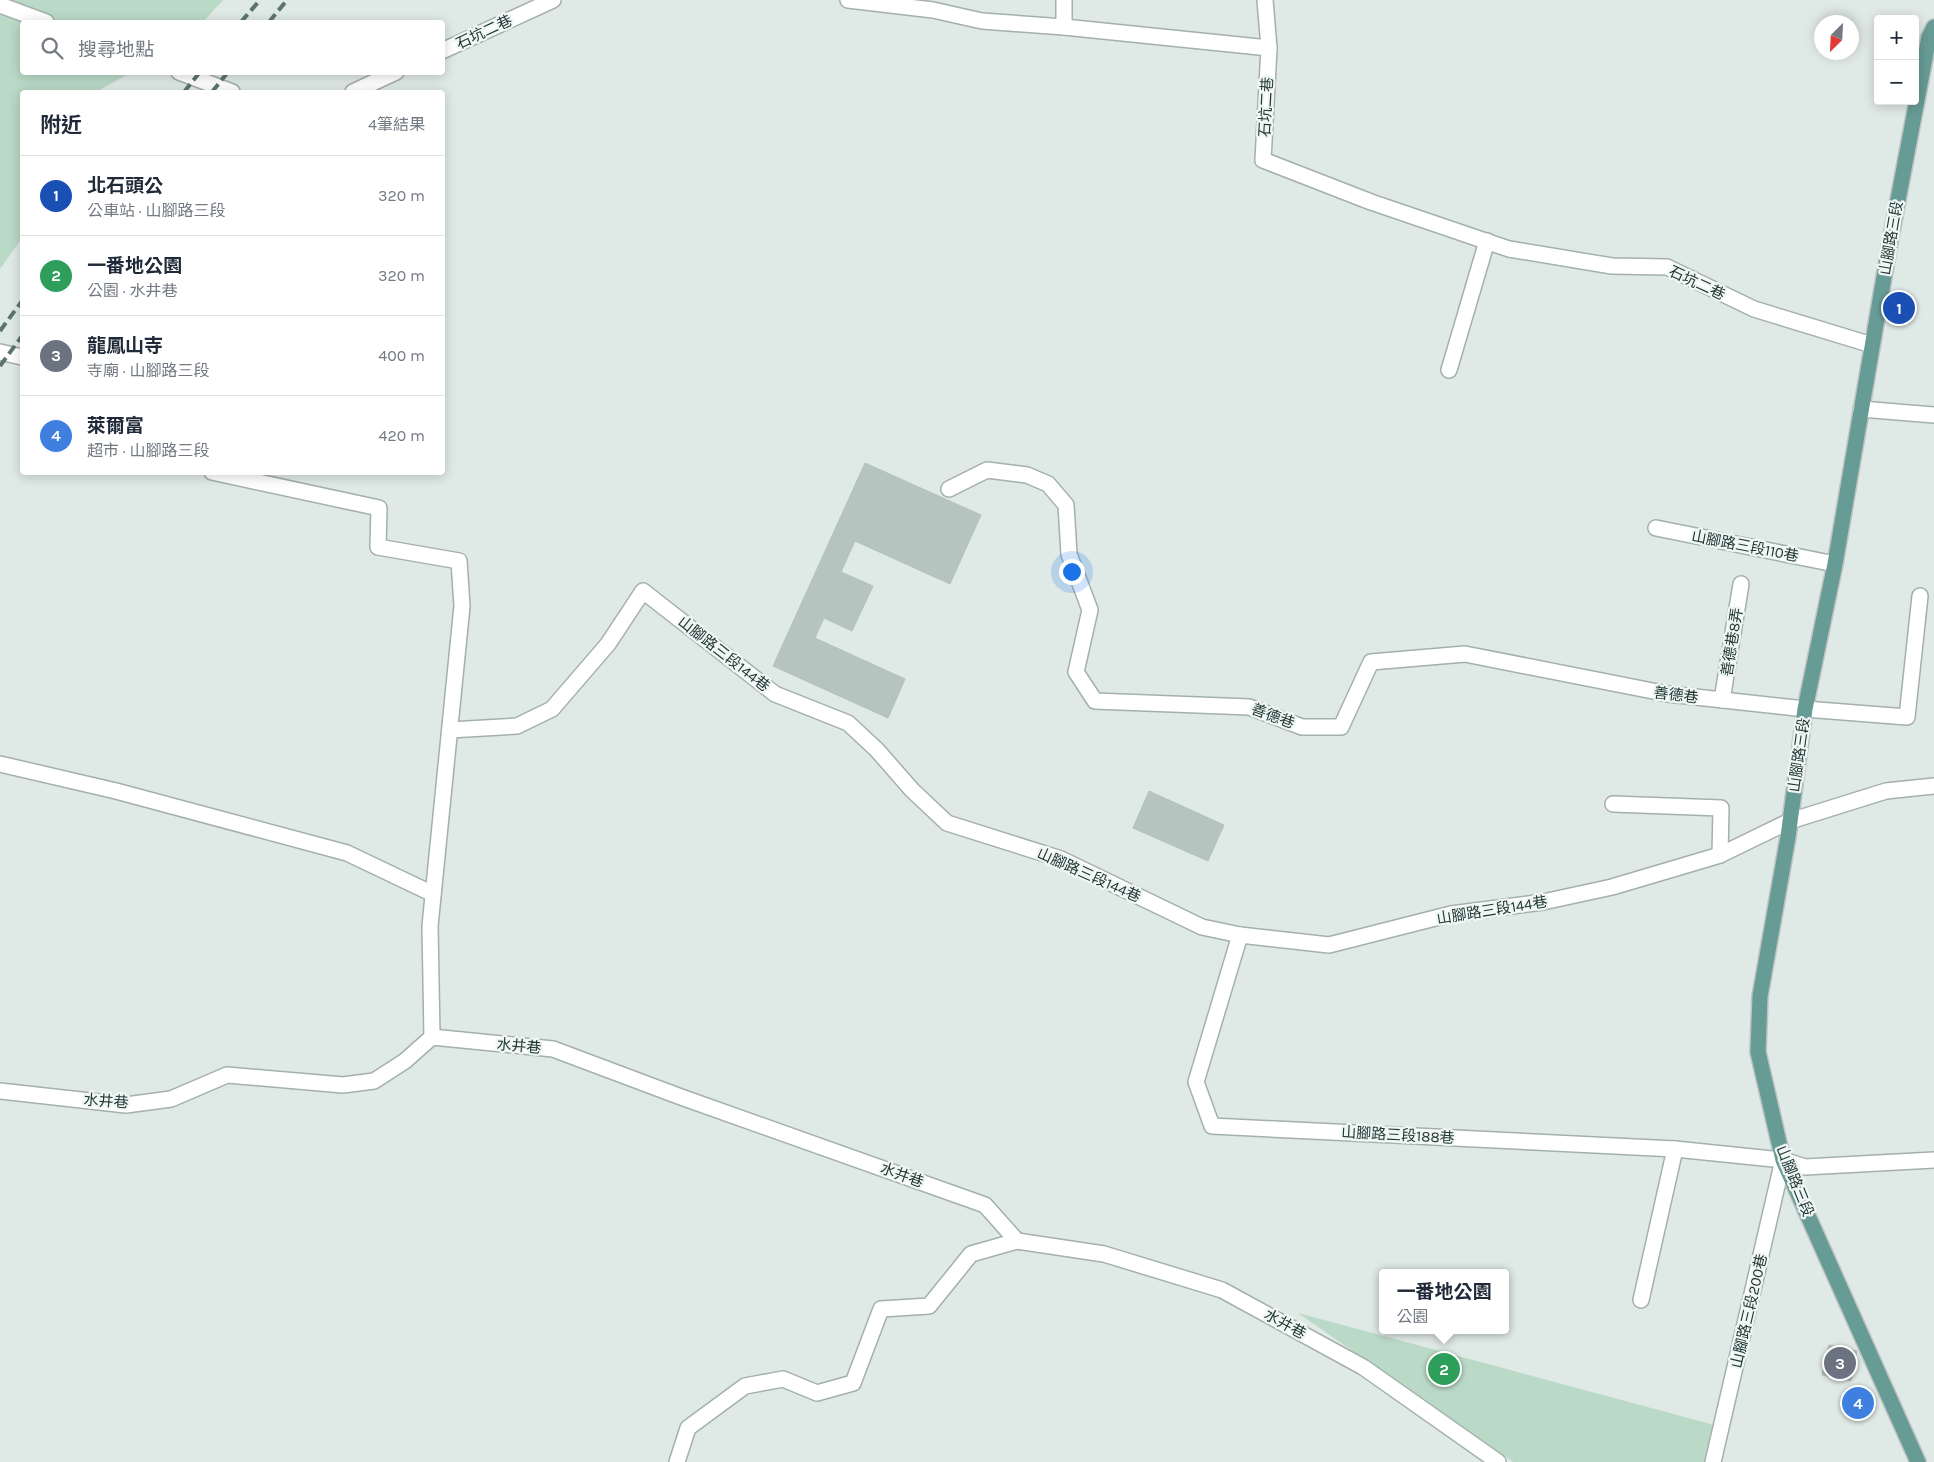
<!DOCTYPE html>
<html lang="zh-TW">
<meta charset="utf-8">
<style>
:root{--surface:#fff;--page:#f6f6f7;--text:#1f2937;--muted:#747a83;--line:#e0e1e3;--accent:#d93025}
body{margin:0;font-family:Karla,"Noto Sans TC",sans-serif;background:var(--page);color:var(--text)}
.controls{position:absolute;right:15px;top:15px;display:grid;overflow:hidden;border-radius:5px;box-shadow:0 2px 12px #0003}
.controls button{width:45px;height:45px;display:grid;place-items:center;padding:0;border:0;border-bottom:1px solid var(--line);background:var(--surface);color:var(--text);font:25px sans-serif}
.compass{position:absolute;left:1814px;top:15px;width:45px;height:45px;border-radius:50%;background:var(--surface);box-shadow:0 2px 12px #0003;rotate:204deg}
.you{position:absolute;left:1071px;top:571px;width:18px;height:18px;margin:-12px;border:4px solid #fff;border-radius:50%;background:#1a73e8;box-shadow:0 0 0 8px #1a73e833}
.badge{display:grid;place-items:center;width:32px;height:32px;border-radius:50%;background:var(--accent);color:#fff;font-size:16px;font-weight:700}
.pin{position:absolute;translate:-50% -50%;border:2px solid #fff;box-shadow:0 1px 5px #0006}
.popup{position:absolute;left:1379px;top:1269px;width:130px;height:65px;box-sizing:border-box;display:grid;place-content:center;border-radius:5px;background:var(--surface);filter:drop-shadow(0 1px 4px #0005);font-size:16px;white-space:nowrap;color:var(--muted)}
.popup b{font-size:19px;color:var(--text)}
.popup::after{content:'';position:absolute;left:50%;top:100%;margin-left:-10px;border:10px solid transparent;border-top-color:var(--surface)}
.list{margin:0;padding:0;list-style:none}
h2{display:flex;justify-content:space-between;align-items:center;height:65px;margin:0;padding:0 20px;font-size:21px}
h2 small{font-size:16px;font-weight:400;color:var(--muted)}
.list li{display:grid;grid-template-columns:32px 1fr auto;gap:15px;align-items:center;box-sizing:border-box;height:80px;padding:0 20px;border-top:1px solid var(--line)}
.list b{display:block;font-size:19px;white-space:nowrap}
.list p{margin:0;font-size:16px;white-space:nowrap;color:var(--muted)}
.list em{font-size:16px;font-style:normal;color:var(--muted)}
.icon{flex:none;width:28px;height:28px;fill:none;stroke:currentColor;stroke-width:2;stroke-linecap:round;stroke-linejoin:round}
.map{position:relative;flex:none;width:1934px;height:1462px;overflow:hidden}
.search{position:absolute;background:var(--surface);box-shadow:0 2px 12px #0003;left:20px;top:20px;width:425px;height:55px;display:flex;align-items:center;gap:12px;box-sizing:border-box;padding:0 18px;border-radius:5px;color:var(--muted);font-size:19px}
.panel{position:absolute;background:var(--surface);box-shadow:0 2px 12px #0003;left:20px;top:90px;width:425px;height:385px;border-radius:5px}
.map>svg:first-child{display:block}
</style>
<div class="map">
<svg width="1934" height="1462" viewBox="0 0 1934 1462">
<rect width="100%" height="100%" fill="#dfe9e6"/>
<g fill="#bad9c6">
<polygon points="0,0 223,0 203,22 22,22 22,72 130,73 96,92 22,92 22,238 0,269"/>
<polygon points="1298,1313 1718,1426 1708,1462 1513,1462"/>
</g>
<g fill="#b5c4bf" stroke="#b3c2be">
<polygon points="865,463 981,515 950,584 855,541 841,572 873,586 852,631 824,618 815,638 905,679 888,718 773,666"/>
<polygon points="1149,791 1224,825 1208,861 1133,828"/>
<polygon points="1829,1345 1857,1351 1851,1381 1822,1375"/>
</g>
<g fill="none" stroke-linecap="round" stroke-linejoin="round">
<g stroke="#a3b0ad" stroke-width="18">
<g id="minor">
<polyline points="848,0 933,10 982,21 1064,27 1269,48 1263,160 1371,202 1509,249 1612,266 1667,267 1754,309 1872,345"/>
<polyline points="1265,0 1269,48"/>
<polyline points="0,5 46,22"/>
<polyline points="1064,27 1064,0"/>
<polyline points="442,51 553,0"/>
<polyline points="179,72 232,92"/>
<polyline points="353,92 396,72"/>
<polyline points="0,352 22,357"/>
<polyline points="1449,370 1487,241"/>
<polyline points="1861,409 1934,415"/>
<polyline points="212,472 379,508 378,547 459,561 462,606 430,926 432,1037"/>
<polyline points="949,489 987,470 1027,475 1048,484 1066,505 1069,554 1090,610 1076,672 1095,701 1249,707 1302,727 1341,727 1371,662 1465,654 1668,694 1805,709 1907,717 1920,596"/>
<polyline points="1656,528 1835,564"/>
<polyline points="1722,700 1741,584"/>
<polyline points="450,730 517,726 552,709 608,644 643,591 775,694 848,723 877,750 912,790 947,823 1061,859 1202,927 1240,935 1329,945 1451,914 1543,902 1612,887 1720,855 1790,821 1886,791 1934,786"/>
<polyline points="0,764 116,791 347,853 433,894"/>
<polyline points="1613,804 1721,808 1720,855"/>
<polyline points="1240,935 1196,1082 1212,1126 1675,1149 1783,1160 1805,1167 1934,1160"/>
<polyline points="0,1091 126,1105 171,1099 227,1075 343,1085 374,1081 405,1061 432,1037 553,1049 681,1097 985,1205 1017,1241"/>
<polyline points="1641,1300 1675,1149"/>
<polyline points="677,1462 688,1428 745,1386 783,1379 817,1393 853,1383 881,1309 929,1306 971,1254 1017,1241 1104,1254 1222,1290 1363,1367 1498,1462"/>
<polyline points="1713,1462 1783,1160"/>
</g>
</g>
<g stroke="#bdc3c2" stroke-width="18">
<polyline id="major" points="1918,1462 1783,1160 1758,1052 1760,996 1788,837 1805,709 1835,564 1890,242 1929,37 1934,27"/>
</g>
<use href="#minor" stroke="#fff" stroke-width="15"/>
<use href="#major" stroke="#679b95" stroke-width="15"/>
<g stroke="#5c7470" stroke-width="4" stroke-dasharray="10 5" stroke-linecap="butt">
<polyline points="241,22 260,0"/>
<polyline points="269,22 287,0"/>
<polyline points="184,92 200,72"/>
<polyline points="212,92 228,72"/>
<polyline points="0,331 22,301"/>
<polyline points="0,366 22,336"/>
</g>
</g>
<g text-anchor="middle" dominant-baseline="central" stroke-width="4.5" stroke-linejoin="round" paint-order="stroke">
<g font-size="15" fill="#223835" stroke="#eff6f4">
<text transform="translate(484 32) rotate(-25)">石坑二巷</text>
<text transform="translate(1266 107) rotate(-87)">石坑二巷</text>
<text transform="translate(1891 238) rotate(-80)">山腳路三段</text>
<text transform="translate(1697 283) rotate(25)">石坑二巷</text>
<text transform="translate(1745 546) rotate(11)">山腳路三段110巷</text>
<text transform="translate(1732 642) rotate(-81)">善德巷8弄</text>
<text transform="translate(724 654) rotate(38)">山腳路三段144巷</text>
<text transform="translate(1676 695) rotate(7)">善德巷</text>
<text transform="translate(1273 716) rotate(20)">善德巷</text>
<text transform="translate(1799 755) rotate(-82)">山腳路三段</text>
<text transform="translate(1089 875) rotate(24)">山腳路三段144巷</text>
<text transform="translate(1492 910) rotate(-9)">山腳路三段144巷</text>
<text transform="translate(519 1046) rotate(5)">水井巷</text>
<text transform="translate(106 1101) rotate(4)">水井巷</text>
<text transform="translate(1398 1135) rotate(3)">山腳路三段188巷</text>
<text transform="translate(902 1175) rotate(20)">水井巷</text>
<text transform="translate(1795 1181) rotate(68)">山腳路三段</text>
<text transform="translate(1749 1311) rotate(-77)">山腳路三段200巷</text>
<text transform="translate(1285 1324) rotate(29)">水井巷</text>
</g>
</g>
</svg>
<div class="controls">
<button>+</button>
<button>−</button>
</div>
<svg class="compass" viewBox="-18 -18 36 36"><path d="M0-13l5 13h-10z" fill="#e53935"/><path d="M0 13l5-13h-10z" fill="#747a83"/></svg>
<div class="you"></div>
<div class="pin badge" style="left:1899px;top:308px;background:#1a4fb4">1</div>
<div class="pin badge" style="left:1444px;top:1369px;background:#2e9e5b">2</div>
<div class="popup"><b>一番地公園</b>公園</div>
<div class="pin badge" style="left:1840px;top:1363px;background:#6b7280">3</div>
<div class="pin badge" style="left:1858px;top:1403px;background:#3f7fe0">4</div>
<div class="search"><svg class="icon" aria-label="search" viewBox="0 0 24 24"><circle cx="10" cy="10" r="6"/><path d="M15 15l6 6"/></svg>搜尋地點</div>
<section class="panel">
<h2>附近<small>4筆結果</small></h2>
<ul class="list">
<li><span class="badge" style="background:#1a4fb4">1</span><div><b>北石頭公</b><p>公車站 · 山腳路三段</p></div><em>320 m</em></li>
<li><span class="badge" style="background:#2e9e5b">2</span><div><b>一番地公園</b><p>公園 · 水井巷</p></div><em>320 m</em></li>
<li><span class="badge" style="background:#6b7280">3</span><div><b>龍鳳山寺</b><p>寺廟 · 山腳路三段</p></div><em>400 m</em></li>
<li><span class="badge" style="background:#3f7fe0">4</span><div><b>萊爾富</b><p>超市 · 山腳路三段</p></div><em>420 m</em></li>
</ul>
</section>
</div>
